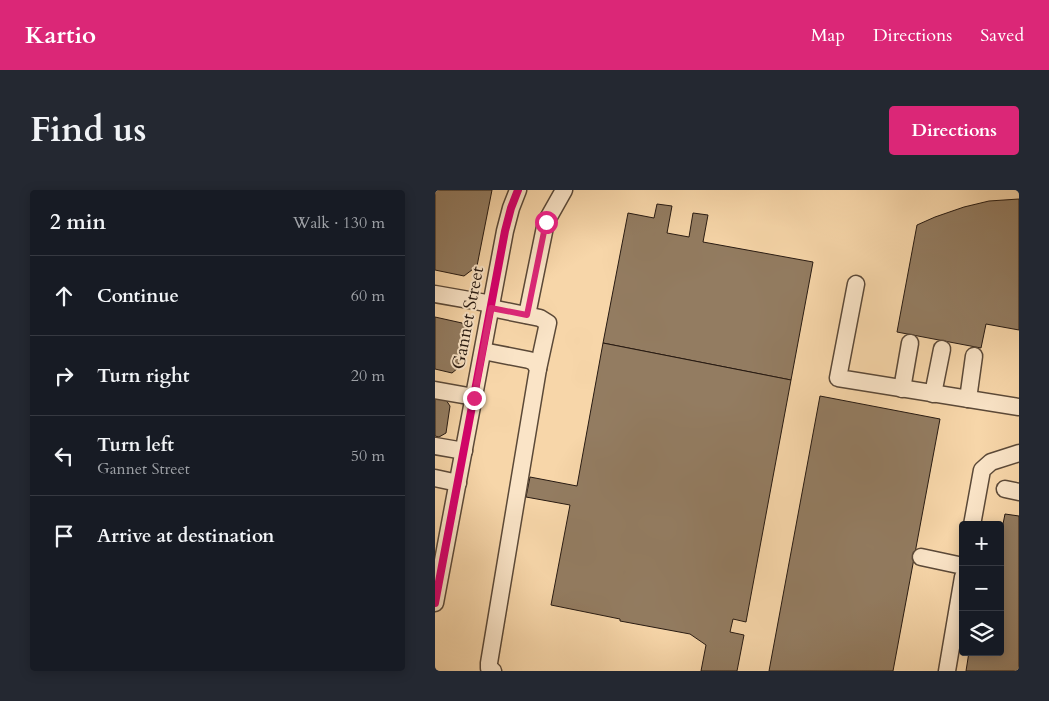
<!DOCTYPE html>
<meta charset="utf-8">
<style>
:root{--surface:#171b24;--page:#242831;--text:#f1f3f6;--muted:#9ea1a6;--line:#363941;--accent:#db2777}
body{margin:0;font-family:Cardo,serif;background:var(--page);color:var(--text)}
.controls{position:absolute;right:15px;bottom:15px;display:grid;overflow:hidden;border-radius:5px;box-shadow:0 2px 12px #0003}
.controls button{width:45px;height:45px;display:grid;place-items:center;padding:0;border:0;border-bottom:1px solid var(--line);background:var(--surface);color:var(--text);font:25px sans-serif}
.stop{position:absolute;width:15px;height:15px;margin:-11px;border:4px solid #db2777;border-radius:50%;background:#fff}
.stop.end{background:#db2777;border-color:#fff;box-shadow:0 1px 5px #0008}
.list{margin:0;padding:0;list-style:none}
h2{display:flex;justify-content:space-between;align-items:center;height:65px;margin:0;padding:0 20px;font-size:21px}
h2 small{font-size:16px;font-weight:400;color:var(--muted)}
.list li{display:grid;grid-template-columns:32px 1fr auto;gap:15px;align-items:center;box-sizing:border-box;height:80px;padding:0 20px;border-top:1px solid var(--line)}
.list b{display:block;font-size:19px;white-space:nowrap}
.list p{margin:0;font-size:16px;white-space:nowrap;color:var(--muted)}
.list em{font-size:16px;font-style:normal;color:var(--muted)}
.icon{flex:none;width:28px;height:28px;fill:none;stroke:currentColor;stroke-width:2;stroke-linecap:round;stroke-linejoin:round}
.map{position:relative;flex:none;width:584px;height:481px;overflow:hidden;border-radius:5px}
header{display:flex;align-items:center;gap:30px;box-sizing:border-box;height:70px;padding:0 25px;background:var(--accent);color:#fff}
header strong{font-size:24px}
nav{display:flex;gap:28px;margin-inline-start:auto;font-size:18px}
.intro{display:flex;align-items:center;justify-content:space-between;box-sizing:border-box;height:120px;padding:0 30px}
h1{margin:0;font-size:35px}
.button{padding:12px 22px;border-radius:5px;background:var(--accent);color:#fff;font-size:18px;font-weight:700}
main{display:flex;gap:30px;padding:0 30px}
aside{flex:1;background:var(--surface);border-radius:5px;box-shadow:0 2px 12px #0003}
.map>svg:first-child{display:block}
</style>
<header>
<strong>Kartio</strong>
<nav><a>Map</a><a>Directions</a><a>Saved</a></nav>
</header>
<div class="intro"><h1>Find us</h1><a class="button">Directions</a></div>
<main>
<aside>
<h2>2 min<small>Walk · 130 m</small></h2>
<ul class="list">
<li><svg class="icon" aria-label="ahead" viewBox="0 0 24 24"><path d="M12 20V5M6 11l6-6 6 6"/></svg><div><b>Continue</b></div><em>60 m</em></li>
<li><svg class="icon" aria-label="right" viewBox="0 0 24 24"><path d="M7 20v-9h11M14 6l5 5-5 5"/></svg><div><b>Turn right</b></div><em>20 m</em></li>
<li><svg class="icon" aria-label="left" viewBox="0 0 24 24"><path d="M17 20v-9H6M10 6l-5 5 5 5"/></svg><div><b>Turn left</b><p>Gannet Street</p></div><em>50 m</em></li>
<li><svg class="icon" aria-label="arrive" viewBox="0 0 24 24"><path d="M6 21V4h12l-3 4 3 4H6"/></svg><div><b>Arrive at destination</b></div></li>
</ul>
</aside>
<div class="map">
<svg width="584" height="481" viewBox="0 0 584 481">
<rect width="100%" height="100%" fill="#f7d6a9"/>
<filter id="stains"><feTurbulence type="fractalNoise" baseFrequency=".004" numOctaves="4"/><feColorMatrix values="0 0 0 0 .2 0 0 0 0 .09 0 0 0 0 .02 0 0 0 .5 -.17"/></filter>
<radialGradient id="worn" r=".72"><stop offset=".6" stop-color="#630" stop-opacity="0"/><stop offset="1" stop-color="#630" stop-opacity=".3"/></radialGradient>
<g fill="#937c61" stroke="#271a12">
<polygon points="0,0 57,0 42,76 29,86 0,80"/>
<polygon points="584,9 584,140 551,134 546,158 462,142 482,35 500,27 529,17 554,11"/>
<polygon points="222,14 237,16 232,43 254,47 258,23 273,25 268,52 378,72 356,190 168,153 193,23 219,28"/>
<polygon points="0,127 27,133 30,139 23,178 17,183 0,179"/>
<polygon points="168,153 356,190 311,432 298,429 295,442 309,445 302,481 266,481 271,455 255,444 185,431 185,429 116,415 135,315 91,307 95,287 142,296"/>
<polygon points="385,206 505,229 458,481 334,481"/>
<polygon points="0,208 11,210 15,216 11,243 4,247 0,246"/>
<polygon points="570,324 584,326 584,481 531,481 534,462 565,462 565,349"/>
</g>
<g fill="none" stroke-linecap="round" stroke-linejoin="round">
<g stroke="#5b4938" stroke-width="19">
<g id="minor">
<polyline points="421,94 403,188 584,217"/>
<polyline points="0,104 57,114"/>
<polyline points="56,118 105,128 113,133 103,179"/>
<polyline points="92,125 111,32 129,0"/>
<polyline points="48,161 94,170 99,172 103,179 54,473 54,478 58,481"/>
<polyline points="467,199 475,153"/>
<polyline points="0,200 39,207"/>
<polyline points="498,204 507,159"/>
<polyline points="533,209 539,166"/>
<polyline points="0,256 29,261"/>
<polyline points="0,288 23,293"/>
<polyline points="570,299 584,302"/>
<polyline points="537,335 547,280 556,272 584,263"/>
<polyline points="486,367 528,376"/>
<polyline points="0,413 70,41 76,18 83,0"/>
<polyline points="512,481 528,387"/>
</g>
</g>
<use href="#minor" stroke="#fae4c7" stroke-width="16"/>
<g stroke="#fae4c7" stroke-width="11">
<polyline id="cycleway" points="0,413 70,41 76,18 83,0"/>
</g>
<use href="#cycleway" stroke="#d6006c" stroke-width="8"/>
</g>
<g fill="none" stroke-linecap="round" stroke-linejoin="round">
<polyline stroke="#db2777" stroke-width="6" points="39,208 56,118 92,125 111,32"/>
</g>
<g text-anchor="middle" dominant-baseline="central" stroke-width="4" stroke-linejoin="round" paint-order="stroke">
<g font-size="18" fill="#271a12" stroke="#fae4c7">
<text transform="translate(33 128) rotate(-79)">Gannet Street</text>
</g>
</g>
<rect width="100%" height="100%" filter="url(#stains)"/>
<rect width="100%" height="100%" fill="url(#worn)"/>
</svg>
<div class="controls">
<button>+</button>
<button>−</button>
<button><svg class="icon" aria-label="layers" viewBox="0 0 24 24"><path d="M12 4l9 5-9 5-9-5zM3 14l9 5 9-5"/></svg></button>
</div>
<div class="stop" style="left:111px;top:32px"></div>
<div class="stop end" style="left:39px;top:208px"></div>
</div>
</main>
